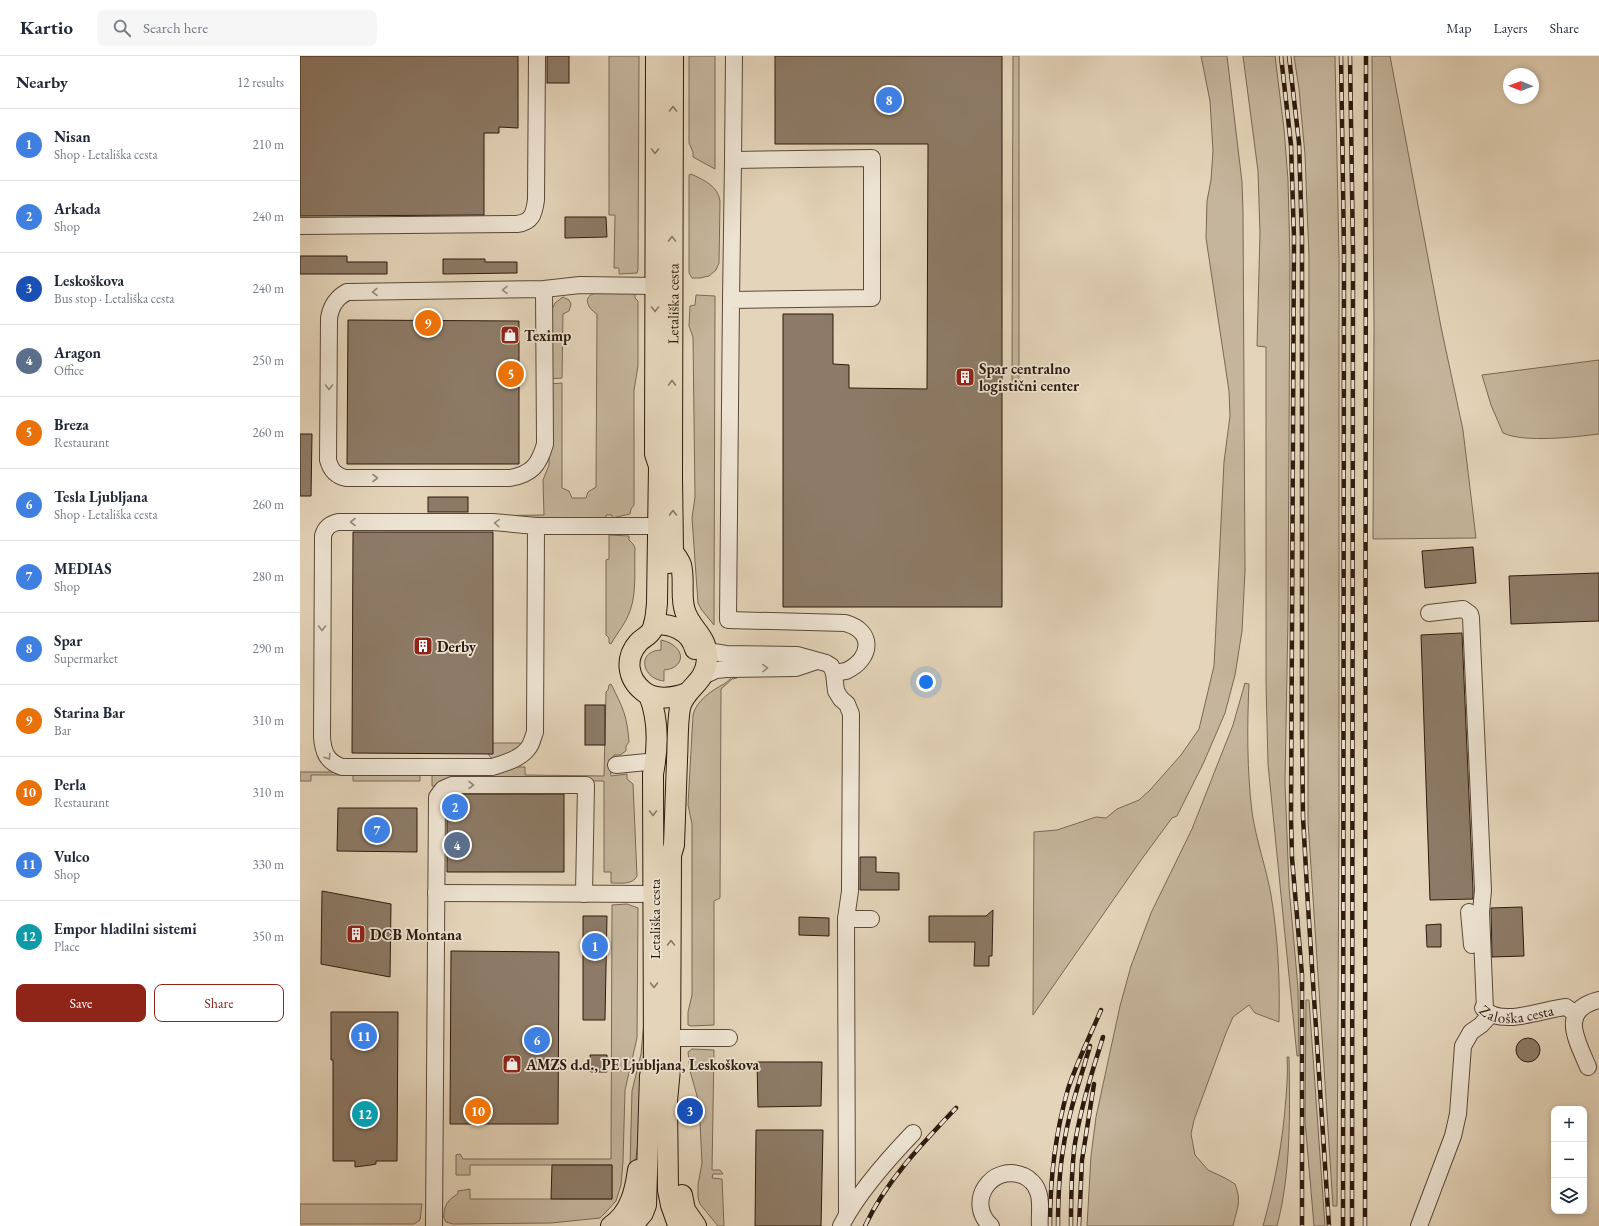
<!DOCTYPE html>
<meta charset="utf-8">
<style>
:root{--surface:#fff;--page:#f6f6f7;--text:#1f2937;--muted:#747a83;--line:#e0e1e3;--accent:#8f2418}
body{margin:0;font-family:"EB Garamond",serif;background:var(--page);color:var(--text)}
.controls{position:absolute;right:12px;bottom:12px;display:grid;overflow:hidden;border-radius:8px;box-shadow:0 2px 6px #0003}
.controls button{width:36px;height:36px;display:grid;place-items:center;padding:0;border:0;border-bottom:1px solid var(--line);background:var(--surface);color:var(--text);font:20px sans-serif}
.compass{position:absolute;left:1203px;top:12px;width:36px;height:36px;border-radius:50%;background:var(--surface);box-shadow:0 2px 6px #0003;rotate:271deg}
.you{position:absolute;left:626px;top:626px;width:14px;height:14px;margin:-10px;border:3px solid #fff;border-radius:50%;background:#1a73e8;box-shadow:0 0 0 6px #1a73e833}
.badge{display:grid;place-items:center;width:26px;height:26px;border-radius:50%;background:var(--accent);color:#fff;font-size:13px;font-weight:700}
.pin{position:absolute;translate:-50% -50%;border:2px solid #fff;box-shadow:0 1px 4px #0006}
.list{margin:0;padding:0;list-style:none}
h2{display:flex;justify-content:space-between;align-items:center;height:52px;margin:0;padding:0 16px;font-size:17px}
h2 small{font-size:13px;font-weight:400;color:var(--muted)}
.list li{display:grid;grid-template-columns:26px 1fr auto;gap:12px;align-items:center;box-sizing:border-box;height:72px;padding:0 16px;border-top:1px solid var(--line)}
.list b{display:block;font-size:15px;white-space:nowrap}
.list p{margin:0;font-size:13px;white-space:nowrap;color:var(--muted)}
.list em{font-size:13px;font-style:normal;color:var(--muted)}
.actions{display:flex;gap:8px;padding:12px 16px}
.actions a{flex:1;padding:9px 0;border:1px solid var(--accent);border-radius:8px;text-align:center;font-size:14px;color:var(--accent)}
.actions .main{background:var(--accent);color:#fff}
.icon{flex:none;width:22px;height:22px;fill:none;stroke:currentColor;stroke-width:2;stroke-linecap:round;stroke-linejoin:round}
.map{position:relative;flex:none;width:1299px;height:1170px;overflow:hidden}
header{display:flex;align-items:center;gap:24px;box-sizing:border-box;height:56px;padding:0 20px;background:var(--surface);border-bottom:1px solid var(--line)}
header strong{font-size:19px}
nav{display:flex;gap:22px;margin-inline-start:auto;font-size:14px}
.search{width:280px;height:36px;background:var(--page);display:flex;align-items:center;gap:10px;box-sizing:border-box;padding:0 14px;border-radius:8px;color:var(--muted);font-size:15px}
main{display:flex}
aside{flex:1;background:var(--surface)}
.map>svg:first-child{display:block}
</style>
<header>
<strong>Kartio</strong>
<div class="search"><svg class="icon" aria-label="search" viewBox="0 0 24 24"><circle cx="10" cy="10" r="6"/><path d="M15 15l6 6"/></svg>Search here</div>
<nav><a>Map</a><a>Layers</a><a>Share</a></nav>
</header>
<main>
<aside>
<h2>Nearby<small>12 results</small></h2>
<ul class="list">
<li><span class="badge" style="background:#3f7fe0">1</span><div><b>Nisan</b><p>Shop · Letališka cesta</p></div><em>210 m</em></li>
<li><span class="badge" style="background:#3f7fe0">2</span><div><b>Arkada</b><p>Shop</p></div><em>240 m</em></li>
<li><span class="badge" style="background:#1a4fb4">3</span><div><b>Leskoškova</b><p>Bus stop · Letališka cesta</p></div><em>240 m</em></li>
<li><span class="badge" style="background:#5c6f8a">4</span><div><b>Aragon</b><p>Office</p></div><em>250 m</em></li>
<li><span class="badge" style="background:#e8710a">5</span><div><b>Breza</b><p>Restaurant</p></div><em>260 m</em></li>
<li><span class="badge" style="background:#3f7fe0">6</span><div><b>Tesla Ljubljana</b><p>Shop · Letališka cesta</p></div><em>260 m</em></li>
<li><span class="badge" style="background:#3f7fe0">7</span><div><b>MEDIAS</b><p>Shop</p></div><em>280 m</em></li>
<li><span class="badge" style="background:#3f7fe0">8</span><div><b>Spar</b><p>Supermarket</p></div><em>290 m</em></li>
<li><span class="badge" style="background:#e8710a">9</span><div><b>Starina Bar</b><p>Bar</p></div><em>310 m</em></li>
<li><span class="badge" style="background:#e8710a">10</span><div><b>Perla</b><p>Restaurant</p></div><em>310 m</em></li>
<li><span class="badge" style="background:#3f7fe0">11</span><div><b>Vulco</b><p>Shop</p></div><em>330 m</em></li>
<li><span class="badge" style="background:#0f9aa8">12</span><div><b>Empor hladilni sistemi</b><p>Place</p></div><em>350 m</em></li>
</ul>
<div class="actions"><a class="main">Save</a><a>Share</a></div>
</aside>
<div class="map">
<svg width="1299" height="1170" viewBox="0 0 1299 1170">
<rect width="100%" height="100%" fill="#e4d4b9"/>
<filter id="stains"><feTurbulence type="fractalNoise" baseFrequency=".005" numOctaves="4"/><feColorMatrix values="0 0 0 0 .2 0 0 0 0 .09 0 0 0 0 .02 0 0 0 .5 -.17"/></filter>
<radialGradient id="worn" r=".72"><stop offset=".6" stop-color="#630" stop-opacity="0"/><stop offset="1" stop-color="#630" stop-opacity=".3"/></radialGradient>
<g fill="#c5b59c" stroke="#7a6855">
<polygon points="309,0 339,0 338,214 337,217 319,218 319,212 314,212 315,159 309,159"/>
<polygon points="389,0 415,0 415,113 393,101 393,96 389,87"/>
<polygon points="713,0 719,0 719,328 712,328"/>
<polygon points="901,0 927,0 942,126 943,156 945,515 942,575 935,619 925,657 903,708 877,760 872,762 841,804 733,959 734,776 757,774 796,761 806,762 817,753 839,744 850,734 881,699 899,673 914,610 924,406 930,360 929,335 906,182 907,145 911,124 913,95 910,45"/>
<polygon points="943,0 975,0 984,73 988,124 990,203 988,561 985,726 989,831 998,932 999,1000 997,1000 968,708 966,626 966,291 957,290 960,178 958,115"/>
<polygon points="994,0 1035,0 1039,203 1039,764 1037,1150 1033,1150 1008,765 1009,201 1005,99 999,33"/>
<polygon points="1072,0 1090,0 1141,271 1163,374 1176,482 1073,483 1074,272"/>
<path d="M391,118c13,6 27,12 29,27l-1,62 -3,7 -7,6 -9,2h-8l-3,-5v-98z"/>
<path d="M296,237h39v5l3,3v65l-4,24v115l-3,4 -1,5 -18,4v-3h-6v4l-205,-2 143,-2 -1,-35 6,-15v-81l13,-1v105l7,3 3,7h14l2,-6 8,-5 1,-173c-10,-6 -15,-18 -1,-21z"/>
<polygon points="396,239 415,240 414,569 401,553 398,547 392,462 395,441 393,281 389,270 390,250 395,249"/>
<polygon points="263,241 269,244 271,248 269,255 263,258 262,322 249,323 251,255 255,247"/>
<path d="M1299,304v74c-24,3 -75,9 -96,-1l-12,-28 -9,-30z"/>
<path d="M309,479l20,1v4l4,4 2,4c-1,20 2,44 -5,63 -4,12 -13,22 -19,33l-2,-1v-5l-3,-3v-75l3,-1z"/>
<path d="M361,584c4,1 8,2 12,5 14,10 7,24 -9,25v11c-22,-2 -28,-30 -3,-31z"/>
<path d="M437,619v3l-5,1 -11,10 -1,209 -6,3v124l-23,1 -3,-1v-13l4,-17v-171l-4,-19 5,-90c3,-14 19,-25 31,-31 5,-3 7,-8 13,-9z"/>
<path d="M945,627l4,1c-2,43 -2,86 3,128 4,28 14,55 19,83 7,42 9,84 8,127l-24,-9 -6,-8 -16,12 -7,16 -32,87 -3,14 4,21 13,15 17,8 10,6c7,18 2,24 -2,42h-146l4,-70 5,-39 24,-111 11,-40 20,-53 41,-84 41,-104z"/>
<path d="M311,628c12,24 16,31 18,58l-3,4v5l-6,4h-6l-1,5 -3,5 1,11 16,-2v5l6,5 4,92c-4,9 -17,7 -26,7v-11h-7v-91l-158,-2 -10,7h-4v-11h61l25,-8h7v8l79,1 2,-84 2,-2 1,-5z"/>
<polygon points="193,687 220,687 222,689 217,694 194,703 192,703 188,698"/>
<polygon points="0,716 102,716 102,719 120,719 120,725 53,725 53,719 11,719 11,725 0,725"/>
<path d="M327,848l11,4 -1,130 -12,52 -2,71 -2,24 -5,16 -10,11 -6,6 -49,5 -98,1 -7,-2 -2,-4c-1,-11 4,-19 14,-24v-3l12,-2v10h142v-34h-142v10h-14v-20l4,-1 3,5h148l1,-254z"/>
<polygon points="1006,944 1009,944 1025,1170 1014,1170 1005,1065"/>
<polygon points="344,965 345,991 341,1023 339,1080 335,1109 330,1111 332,1035 341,998"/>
<polygon points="392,993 414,994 412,1114 420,1114 423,1118 413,1118 412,1122 422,1123 424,1170 418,1170 400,1148 398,1142 398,1129 402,1107 399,1047 390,1015 388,996"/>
<path d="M987,1001h2c1,54 2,117 -12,169h-14c12,-43 20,-85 23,-129 1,-13 2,-27 1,-40z"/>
<polygon points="0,1148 122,1148 120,1164 114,1168 0,1168"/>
</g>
<g fill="#8d7b67" stroke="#2e1b0e">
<polygon points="0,0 218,0 218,72 199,71 199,77 184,77 184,159 0,160"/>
<rect x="247" y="0" width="22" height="27"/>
<polygon points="475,0 702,0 702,551 483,551 483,258 533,258 533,308 549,309 549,332 627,333 628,88 475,88"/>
<polygon points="265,161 306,161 307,181 265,182"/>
<polygon points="0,200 47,200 47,206 87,206 87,218 0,218"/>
<polygon points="143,203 185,203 185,206 217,206 217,217 143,218"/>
<polygon points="48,264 219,265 219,408 47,408"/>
<polygon points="0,378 12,378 11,440 0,440"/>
<rect x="128" y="441" width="40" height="15"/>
<polygon points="53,476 193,476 193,698 52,697"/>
<polygon points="1173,491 1176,527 1125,532 1122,495"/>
<polygon points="1299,517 1299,565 1211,568 1209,520"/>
<polygon points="1162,577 1173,834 1173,843 1130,844 1121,579"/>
<rect x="285" y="649" width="20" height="40"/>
<polygon points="154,738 264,738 264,816 147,816 147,743"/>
<polygon points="38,752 117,752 117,796 37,795"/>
<polygon points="560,801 576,801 576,816 599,817 599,834 560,834"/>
<polygon points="22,835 91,848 90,921 21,908"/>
<polygon points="1222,851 1224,900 1192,901 1191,852"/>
<polygon points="693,854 692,900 689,900 689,910 674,910 675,886 629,886 629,860 686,860"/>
<polygon points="283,860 307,860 305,964 283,964"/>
<polygon points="499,861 529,862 529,880 499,879"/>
<polygon points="1141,868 1141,891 1127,891 1126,869"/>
<polygon points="151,895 259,896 258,1068 150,1068"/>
<polygon points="31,956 98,956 97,1105 76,1105 76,1108 71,1109 55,1111 55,1105 33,1105 33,1004 31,1004"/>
<circle cx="1228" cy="994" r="12"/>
<polygon points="290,999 307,999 307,1016 291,1016"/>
<polygon points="457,1006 522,1006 521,1050 458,1051"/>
<polygon points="456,1074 523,1074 521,1170 455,1170"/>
<polygon points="252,1109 312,1109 312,1143 251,1143"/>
</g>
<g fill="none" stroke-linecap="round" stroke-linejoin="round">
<g stroke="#5c4939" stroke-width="18">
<g id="minor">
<path d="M434,0l-1,104 139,-2v140l-141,2 -3,320 117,3c30,8 27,36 1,48 -4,1 -9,1 -12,2"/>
<path d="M0,170l217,-2c15,-2 17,-10 19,-24l1,-144"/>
<path d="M244,233l1,155c-6,21 -13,30 -35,34h-164c-10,-2 -15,-7 -18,-18l1,-142c2,-12 7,-20 18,-26l197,-3 36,-4 75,1"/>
<polyline points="431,244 433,104"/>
<path d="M236,470l-1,206c-2,5 -3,11 -6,15 -8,12 -24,16 -37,20h-150c-15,-5 -19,-15 -20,-30l1,-201c2,-8 6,-12 15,-14h155l43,4h115"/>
<polyline points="1129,557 1163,553 1170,558 1171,562 1183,834 1181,856 1185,954"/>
<polyline points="396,591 407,595 426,598 497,599 526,607 531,610 534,617 536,635 541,643 547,648 551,658 550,835 546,863 547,1157"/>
<polyline points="403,620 416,614 426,613 496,612 517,605"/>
<polyline points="316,709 347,706"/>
<polyline points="136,837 354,838"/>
<polyline points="1169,856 1172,889"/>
<polyline points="546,863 571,863"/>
<path id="s1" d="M1183,952c18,20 60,1 83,-1l10,7"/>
<polyline points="371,982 429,982"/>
<path d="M1288,1011c-11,-27 -30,-57 11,-67"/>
<polyline points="134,1170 137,741 143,733 152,729 286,729 284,838"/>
<path d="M541,1170c15,-30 48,-68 72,-93"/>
<path d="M691,1170c-26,-23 0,-64 33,-50 6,3 12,9 14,16 4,9 1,24 2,34"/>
<polyline points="1119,1170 1153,1080 1158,1058 1163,990 1171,976 1181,969 1191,958"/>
</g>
</g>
<g stroke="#2e1b0e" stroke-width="22">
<g id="major">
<path d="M356,0l-1,398 4,12 -2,137c-1,9 -1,19 -5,27 -3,6 -10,8 -14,13 -13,15 -11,35 5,48 11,10 31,7 44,2"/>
<path d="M373,496c3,4 7,9 8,13 4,15 -1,31 4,46 6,19 23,25 22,48 -1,25 -23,29 -27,49 -3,17 -2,35 -3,52 -1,28 -2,57 -3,85l-3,10 -1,214 -3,32 1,89 3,15 6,17"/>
<path id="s2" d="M369,507l4,-11 -1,-75 1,-421"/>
<path d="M354,568c18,0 36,6 41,25"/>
<polyline points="382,1139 385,1154 396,1170"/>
<path d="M311,1170c19,-13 24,-34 27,-56"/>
<path d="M332,1170l11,-13 3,-8 4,-129 4,-12 -1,-290c5,-26 6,-54 -4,-79"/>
</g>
</g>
<use href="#minor" stroke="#ede3d2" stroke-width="16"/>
<use href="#major" stroke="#e4d4b9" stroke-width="20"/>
<g stroke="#2e1b0e" stroke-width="4.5">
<g id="rail">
<polyline points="981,0 991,89 994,181 991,761 992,802 1002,919 1002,1170"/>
<polyline points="989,0 999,87 1002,182 1002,674 1003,761 1008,850 1029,1170"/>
<polyline points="1041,0 1044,195 1043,1170"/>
<polyline points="1050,0 1053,196 1052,1170"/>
<path d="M565,1170c21,-45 57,-82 91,-118"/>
<path d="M750,1170c0,-47 5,-92 18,-137 9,-27 22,-53 33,-79"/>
<path d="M758,1170c0,-26 1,-51 5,-76 5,-36 17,-70 27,-104"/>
<path d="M771,1170c0,-27 0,-55 4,-83 6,-36 17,-71 28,-106"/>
<polyline points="779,1170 782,1104 794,1028"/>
<polyline points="1065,1170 1066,0"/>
</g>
</g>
<use href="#rail" stroke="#ede3d2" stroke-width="3" stroke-dasharray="9" stroke-linecap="butt"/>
</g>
<defs><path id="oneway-chevron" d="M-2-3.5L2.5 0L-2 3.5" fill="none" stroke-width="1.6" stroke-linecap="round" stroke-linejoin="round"/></defs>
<g stroke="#897864">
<use href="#oneway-chevron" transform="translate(373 53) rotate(-90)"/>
<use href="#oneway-chevron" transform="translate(355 95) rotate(90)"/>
<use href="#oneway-chevron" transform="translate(372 183) rotate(-90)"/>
<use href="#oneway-chevron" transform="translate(355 253) rotate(90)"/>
<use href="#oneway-chevron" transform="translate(372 327) rotate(-90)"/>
<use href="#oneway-chevron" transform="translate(373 457) rotate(-91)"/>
<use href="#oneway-chevron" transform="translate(353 757) rotate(89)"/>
<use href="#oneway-chevron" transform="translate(371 887) rotate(-90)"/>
<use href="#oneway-chevron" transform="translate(354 929) rotate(90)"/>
</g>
<g stroke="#97897a">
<use href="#oneway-chevron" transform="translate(205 234) rotate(179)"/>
<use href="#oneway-chevron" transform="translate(75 236) rotate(179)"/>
<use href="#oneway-chevron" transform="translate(29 331) rotate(90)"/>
<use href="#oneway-chevron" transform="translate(75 422)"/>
<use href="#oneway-chevron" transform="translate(53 466) rotate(-180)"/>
<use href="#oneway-chevron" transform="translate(197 467) rotate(-176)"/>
<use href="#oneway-chevron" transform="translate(22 572) rotate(90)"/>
<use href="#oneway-chevron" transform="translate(465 612) rotate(-1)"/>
<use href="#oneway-chevron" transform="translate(28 701) rotate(58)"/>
<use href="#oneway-chevron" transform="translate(171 729)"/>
</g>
<defs>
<g id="shop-square" transform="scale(1)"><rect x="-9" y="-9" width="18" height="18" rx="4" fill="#8f2418" stroke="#ede3d2"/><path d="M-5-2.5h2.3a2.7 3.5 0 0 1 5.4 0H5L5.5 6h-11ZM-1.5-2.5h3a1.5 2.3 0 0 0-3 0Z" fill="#fff"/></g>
<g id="building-square" transform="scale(1)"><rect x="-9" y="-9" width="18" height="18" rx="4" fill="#8f2418" stroke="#ede3d2"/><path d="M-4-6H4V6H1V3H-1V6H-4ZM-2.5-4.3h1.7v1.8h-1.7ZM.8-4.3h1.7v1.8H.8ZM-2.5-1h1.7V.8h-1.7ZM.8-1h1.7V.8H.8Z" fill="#fff"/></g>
</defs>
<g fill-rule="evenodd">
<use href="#shop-square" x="210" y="279"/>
<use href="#building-square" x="665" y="321"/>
<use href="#building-square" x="123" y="590"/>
<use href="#building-square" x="56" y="878"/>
<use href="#shop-square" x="212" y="1008"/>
</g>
<g text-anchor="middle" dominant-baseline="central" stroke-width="3.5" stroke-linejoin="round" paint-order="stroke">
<g font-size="15" fill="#2e1b0e" stroke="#ede3d2">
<text stroke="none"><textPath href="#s2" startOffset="260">Letališka cesta</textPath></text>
<text transform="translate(354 863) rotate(-90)">Letališka cesta</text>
<text stroke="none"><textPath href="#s1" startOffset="36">Zaloška cesta</textPath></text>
</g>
<g font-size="15" font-weight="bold" fill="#2e1b0e" stroke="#ede3d2" text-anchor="start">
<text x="224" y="279">Teximp</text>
<text x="679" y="312">Spar centralno<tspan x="679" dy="17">logistični center</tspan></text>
<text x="137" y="590">Derby</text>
<text x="70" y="878">DCB Montana</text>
<text x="226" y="1008">AMZS d.d., PE Ljubljana, Leskoškova</text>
</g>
</g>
<rect width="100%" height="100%" filter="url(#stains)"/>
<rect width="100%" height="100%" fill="url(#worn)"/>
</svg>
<div class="controls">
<button>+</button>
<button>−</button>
<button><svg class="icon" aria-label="layers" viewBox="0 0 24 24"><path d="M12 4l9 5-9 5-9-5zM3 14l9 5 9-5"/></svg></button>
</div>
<svg class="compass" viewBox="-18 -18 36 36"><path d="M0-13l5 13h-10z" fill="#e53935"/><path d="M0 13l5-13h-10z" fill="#747a83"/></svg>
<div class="you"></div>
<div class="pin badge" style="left:295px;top:890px;background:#3f7fe0">1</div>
<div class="pin badge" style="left:155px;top:751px;background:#3f7fe0">2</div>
<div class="pin badge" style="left:390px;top:1055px;background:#1a4fb4">3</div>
<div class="pin badge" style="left:157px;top:789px;background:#5c6f8a">4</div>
<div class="pin badge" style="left:211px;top:318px;background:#e8710a">5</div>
<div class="pin badge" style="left:237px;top:984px;background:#3f7fe0">6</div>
<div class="pin badge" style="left:77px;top:774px;background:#3f7fe0">7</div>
<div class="pin badge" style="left:589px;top:44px;background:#3f7fe0">8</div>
<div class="pin badge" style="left:128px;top:267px;background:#e8710a">9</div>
<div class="pin badge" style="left:178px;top:1055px;background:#e8710a">10</div>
<div class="pin badge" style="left:64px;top:980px;background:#3f7fe0">11</div>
<div class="pin badge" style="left:65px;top:1058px;background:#0f9aa8">12</div>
</div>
</main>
